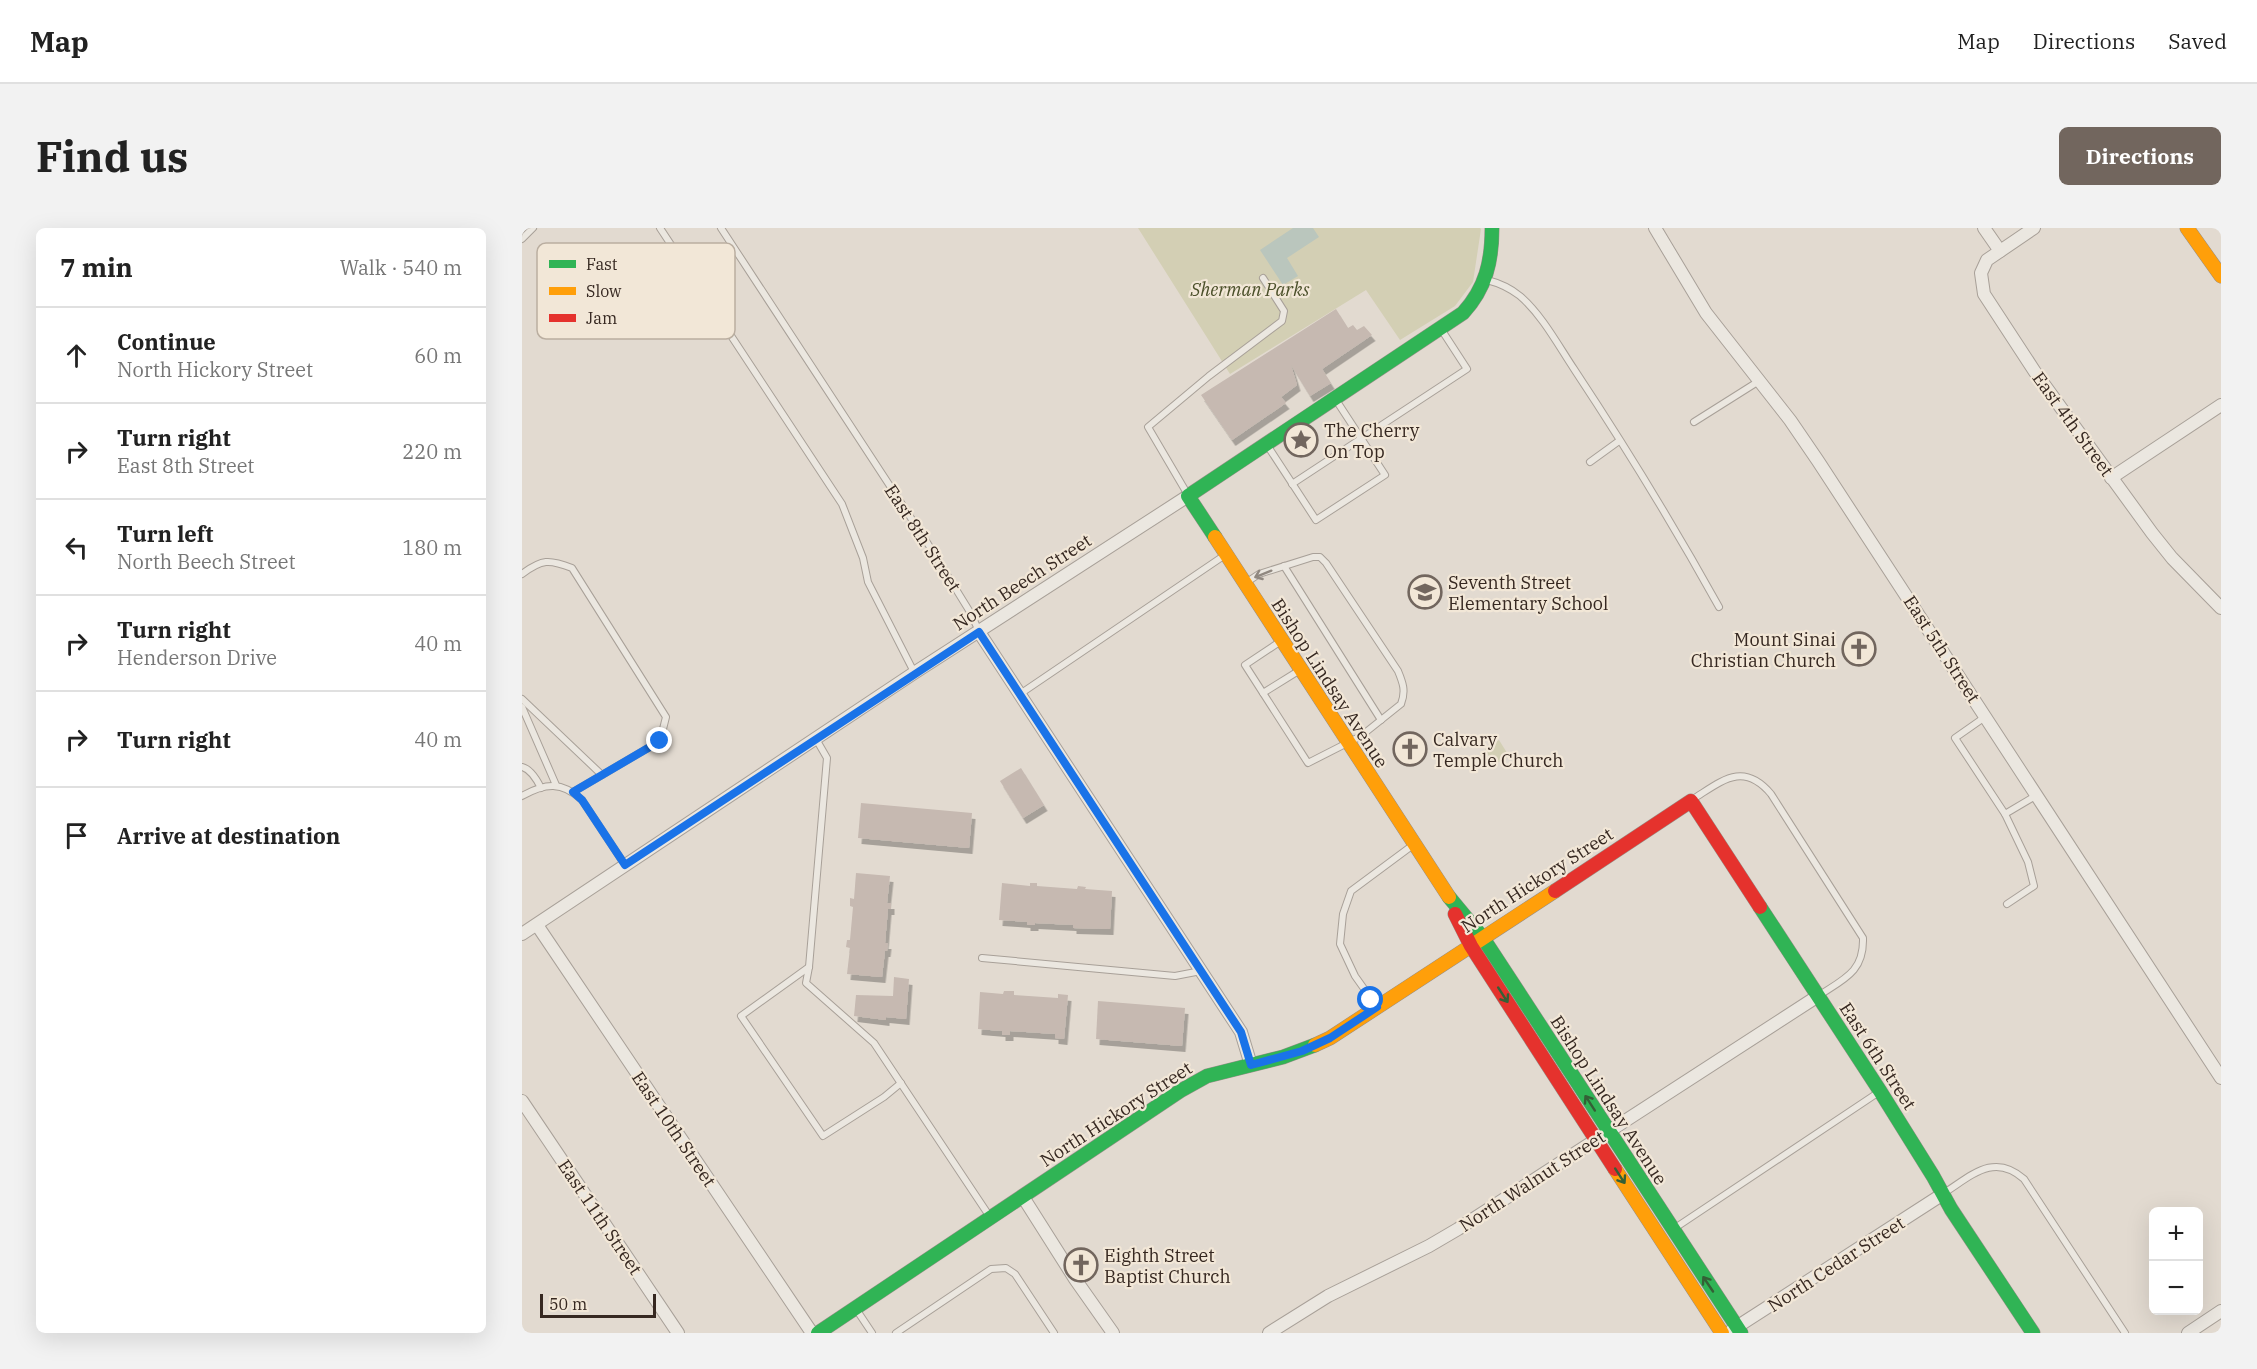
<!DOCTYPE html>
<meta charset="utf-8">
<style>
:root{--surface:#fff;--page:#f2f2f2;--text:#222;--muted:#767676;--line:#e0e0e0;--accent:#72665e}
body{margin:0;font-family:"IBM Plex Serif",serif;background:var(--page);color:var(--text)}
.controls{position:absolute;right:18px;bottom:18px;display:grid;overflow:hidden;border-radius:9px;box-shadow:0 6px 24px #0002}
.controls button{width:54px;height:54px;display:grid;place-items:center;padding:0;border:0;border-bottom:2px solid var(--line);background:var(--surface);color:var(--text);font:30px sans-serif}
.scale{position:absolute;left:18px;bottom:15px;width:116px;box-sizing:border-box;padding-left:6px;border:3px solid #362821;border-top:0;font-size:16px;line-height:21px;white-space:nowrap;color:#362821;-webkit-text-stroke:4px #f2e7d7;paint-order:stroke}
.stop{position:absolute;width:18px;height:18px;margin:-14px;border:4px solid #1a73e8;border-radius:50%;background:#fff}
.stop.end{background:#1a73e8;border-color:#fff;box-shadow:0 2px 6px #0008}
.list{margin:0;padding:0;list-style:none}
h2{display:flex;justify-content:space-between;align-items:center;height:78px;margin:0;padding:0 24px;font-size:26px}
h2 small{font-size:20px;font-weight:400;color:var(--muted)}
.list li{display:grid;grid-template-columns:39px 1fr auto;gap:18px;align-items:center;box-sizing:border-box;height:96px;padding:0 24px;border-top:2px solid var(--line)}
.list b{display:block;font-size:22px;white-space:nowrap}
.list p{margin:0;font-size:20px;white-space:nowrap;color:var(--muted)}
.list em{font-size:20px;font-style:normal;color:var(--muted)}
.icon{flex:none;width:33px;height:33px;fill:none;stroke:currentColor;stroke-width:2;stroke-linecap:round;stroke-linejoin:round}
.map{position:relative;flex:none;width:1699px;height:1105px;overflow:hidden;border-radius:9px}
header{display:flex;align-items:center;gap:36px;box-sizing:border-box;height:84px;padding:0 30px;background:var(--surface);border-bottom:2px solid var(--line)}
header strong{font-size:28px}
nav{display:flex;gap:33px;margin-inline-start:auto;font-size:21px}
.intro{display:flex;align-items:center;justify-content:space-between;box-sizing:border-box;height:144px;padding:0 36px}
h1{margin:0;font-size:42px}
.button{padding:15px 27px;border-radius:9px;background:var(--accent);color:#fff;font-size:21px;font-weight:700}
main{display:flex;gap:36px;padding:0 36px}
aside{flex:1;background:var(--surface);border-radius:9px;box-shadow:0 6px 24px #0002}
.map>svg:first-child{display:block}
</style>
<header>
<strong>Map</strong>
<nav><a>Map</a><a>Directions</a><a>Saved</a></nav>
</header>
<div class="intro"><h1>Find us</h1><a class="button">Directions</a></div>
<main>
<aside>
<h2>7 min<small>Walk · 540 m</small></h2>
<ul class="list">
<li><svg class="icon" aria-label="ahead" viewBox="0 0 24 24"><path d="M12 20V5M6 11l6-6 6 6"/></svg><div><b>Continue</b><p>North Hickory Street</p></div><em>60 m</em></li>
<li><svg class="icon" aria-label="right" viewBox="0 0 24 24"><path d="M7 20v-9h11M14 6l5 5-5 5"/></svg><div><b>Turn right</b><p>East 8th Street</p></div><em>220 m</em></li>
<li><svg class="icon" aria-label="left" viewBox="0 0 24 24"><path d="M17 20v-9H6M10 6l-5 5 5 5"/></svg><div><b>Turn left</b><p>North Beech Street</p></div><em>180 m</em></li>
<li><svg class="icon" aria-label="right" viewBox="0 0 24 24"><path d="M7 20v-9h11M14 6l5 5-5 5"/></svg><div><b>Turn right</b><p>Henderson Drive</p></div><em>40 m</em></li>
<li><svg class="icon" aria-label="right" viewBox="0 0 24 24"><path d="M7 20v-9h11M14 6l5 5-5 5"/></svg><div><b>Turn right</b></div><em>40 m</em></li>
<li><svg class="icon" aria-label="arrive" viewBox="0 0 24 24"><path d="M6 21V4h12l-3 4 3 4H6"/></svg><div><b>Arrive at destination</b></div></li>
</ul>
</aside>
<div class="map">
<svg width="1699" height="1105" viewBox="0 0 1699 1105">
<defs>
<filter id="shadow"><feDropShadow dx="3.5" dy="6" stdDeviation="0" flood-color="#0004"/></filter>
</defs>
<rect width="100%" height="100%" fill="#e2dad0"/>
<g fill="#d3cfb4">
<polygon points="616,0 958,0 959,1 951,54 933,78 878,112 844,62 708,146"/>
<polygon points="977,512 987,528 972,537 963,521"/>
</g>
<polygon fill="#bac6bd" points="771,0 791,0 797,9 765,30 776,48 761,57 738,22"/>
<g fill="#c6b9b1" filter="url(#shadow)">
<polygon points="814,81 826,100 831,97 835,102 842,98 850,107 800,141 809,155 788,168 769,137 775,157 759,169 764,175 710,212 679,167"/>
<polygon points="499,540 522,577 501,590 478,553"/>
<polygon points="339,575 450,585 447,620 336,610"/>
<polygon points="334,645 368,648 365,675 369,675 369,681 366,681 363,715 366,715 365,723 363,723 360,749 325,746 328,720 324,719 325,712 328,712 331,679 328,678 328,670 332,671"/>
<polygon points="480,655 508,658 508,655 515,655 515,658 555,661 556,658 564,659 563,661 590,663 588,701 551,700 551,697 513,695 513,697 505,697 505,694 477,692"/>
<polygon points="372,749 387,751 384,791 364,789 364,792 332,788 334,767 371,768"/>
<polygon points="482,763 492,763 492,767 536,770 536,766 546,767 542,811 533,810 533,806 488,803 488,807 480,807 480,803 456,801 458,764 481,766"/>
<polygon points="576,773 663,780 660,818 574,811"/>
</g>
<g fill="none" stroke-linecap="round" stroke-linejoin="round">
<g stroke="#a8a098" stroke-width="8">
<g id="lane">
<polyline points="138,0 320,276 341,330 346,354 392,444"/>
<polyline points="199,0 406,316 448,384 457,403"/>
<polyline points="0,11 11,0"/>
<path d="M965,52c12,3 23,8 33,16 22,19 38,49 54,73 51,77 100,157 145,238"/>
<polyline points="1172,194 1237,153"/>
<polyline points="745,217 794,292 863,247 814,172"/>
<polyline points="1068,234 1097,213"/>
<polyline points="770,256 945,141 919,101"/>
<polyline points="666,267 626,199 687,148 760,93 762,83 741,50"/>
<polyline points="762,338 859,492"/>
<path d="M0,346c20,-15 27,-15 50,-6l94,149 -6,24 -58,34"/>
<path d="M725,354l12,-8 54,-17h7l6,6 72,108c5,12 8,20 3,33l-40,32 -53,27 -63,-98 36,-24"/>
<polyline points="741,465 778,442"/>
<polyline points="498,466 703,327"/>
<polyline points="0,471 80,547 51,564"/>
<polyline points="0,479 34,557"/>
<polyline points="1463,489 1433,510 1483,586"/>
<polyline points="294,511 305,530 287,739 284,755 352,815 468,989"/>
<path d="M0,539c9,2 15,13 19,21"/>
<path d="M0,568c23,-13 40,-15 60,4l43,65"/>
<path d="M1171,571c29,-18 50,-38 78,-5l92,144c1,34 -19,41 -45,58"/>
<polyline points="1485,676 1512,658 1506,634 1483,586 1515,567"/>
<polyline points="460,730 653,748 679,743"/>
<polyline points="287,739 219,788 301,908 362,869 379,855"/>
<polyline points="855,779 833,748 818,716 821,686 829,663 891,617"/>
<path d="M1422,965c27,-17 50,-41 80,-14l101,154"/>
<polyline points="1153,1000 1357,864"/>
<polyline points="334,1081 350,1105"/>
<polyline points="374,1105 469,1041 484,1040 493,1046 532,1105"/>
</g>
</g>
<g stroke="#a8a098" stroke-width="14">
<g id="street">
<polyline points="1133,0 1184,85 1268,192 1296,233 1699,850"/>
<polyline points="1462,0 1478,23"/>
<polyline points="1512,0 1465,32 1459,45 1462,66 1513,144 1630,305 1650,330 1699,380"/>
<polyline points="1589,250 1699,177"/>
<polyline points="457,404 719,804 729,837"/>
<polyline points="15,697 290,1105"/>
<polyline points="0,706 392,445 666,268"/>
<polyline points="0,873 156,1105"/>
<polyline points="501,969 553,1051 591,1105"/>
<polyline points="1210,1102 1421,966"/>
<polyline points="747,1105 806,1068 907,1018 936,1001 1296,768"/>
<polyline points="1666,1105 1699,1083"/>
</g>
</g>
<g stroke="#978f88" stroke-width="15">
<g id="fast">
<path d="M693,309l-27,-41 275,-183c23,-25 29,-52 29,-85"/>
<polyline points="927,669 961,710 1219,1105"/>
<polyline points="1238,679 1358,863 1411,948 1429,981 1511,1105"/>
<polyline points="296,1105 658,863 685,848 761,829 793,817"/>
</g>
</g>
<g stroke="#978f88" stroke-width="15">
<g id="slow">
<polyline points="1665,0 1699,48"/>
<polyline points="693,309 927,669"/>
<polyline points="793,817 808,810 1033,663"/>
<polyline points="1093,941 1200,1105"/>
</g>
</g>
<g stroke="#978f88" stroke-width="15">
<g id="jam">
<polyline points="1033,663 1169,573 1238,679"/>
<polyline points="933,686 949,718 1093,941"/>
</g>
</g>
<use href="#lane" stroke="#ebe7e0" stroke-width="6"/>
<use href="#street" stroke="#ebe7e0" stroke-width="12"/>
<use href="#fast" stroke="#30b455" stroke-width="14"/>
<use href="#slow" stroke="#ff9f0a" stroke-width="14"/>
<use href="#jam" stroke="#e5322d" stroke-width="14"/>
</g>
<defs><path id="oneway-shaft" d="M-6 0H5M1.5-3L5.5 0L1.5 3" fill="none" stroke-width="1.6" stroke-linecap="round" stroke-linejoin="round" transform="scale(1.5)"/></defs>
<use stroke="#908880" href="#oneway-shaft" transform="translate(741 346) rotate(158)"/>
<g stroke="#346036">
<use href="#oneway-shaft" transform="translate(981 767) rotate(57)"/>
<use href="#oneway-shaft" transform="translate(1068 875) rotate(-123)"/>
<use href="#oneway-shaft" transform="translate(1098 948) rotate(57)"/>
<use href="#oneway-shaft" transform="translate(1186 1056) rotate(-124)"/>
</g>
<g fill="none" stroke-linecap="round" stroke-linejoin="round">
<polyline stroke="#1a73e8" stroke-width="8" points="138,513 51,564 60,572 103,637 457,404 719,804 729,837 780,823 808,810 855,779 849,772"/>
</g>
<defs>
<g id="sight-ring" transform="scale(1.725)"><circle r="9.5" fill="#f2e7d7" stroke="#72665e" stroke-width="1.5"/><path d="M0-6L1.8-2.2L6-1.7L2.9 1.2L3.7 5.4L0 3.3L-3.7 5.4L-2.9 1.2L-6-1.7L-1.8-2.2Z" fill="#72665e"/></g>
<g id="school-ring" transform="scale(1.725)"><circle r="9.5" fill="#f2e7d7" stroke="#72665e" stroke-width="1.5"/><path d="M0-5L7-2L0 1L-7-2ZM-4 1L0 2.5L4 1V4Q0 6-4 4Z" fill="#72665e"/></g>
<g id="church-ring" transform="scale(1.725)"><circle r="9.5" fill="#f2e7d7" stroke="#72665e" stroke-width="1.5"/><path d="M-1.2-6h2.4v3.5h3.3v2.4h-3.3V6h-2.4V-.1h-3.3v-2.4h3.3Z" fill="#72665e"/></g>
</defs>
<g fill-rule="evenodd">
<use href="#sight-ring" x="779" y="212"/>
<use href="#school-ring" x="903" y="364"/>
<use href="#church-ring" x="1337" y="421"/>
<use href="#church-ring" x="888" y="521"/>
<use href="#church-ring" x="559" y="1037"/>
</g>
<g text-anchor="middle" dominant-baseline="central" stroke-width="4.5" stroke-linejoin="round" paint-order="stroke">
<g font-size="18" font-style="italic" fill="#4b502a" stroke="#f2e7d7">
<text x="728" y="61">Sherman Parks</text>
</g>
<g font-size="18" fill="#362821" stroke="#f2e7d7">
<text transform="translate(1551 196) rotate(54)">East 4th Street</text>
<text transform="translate(401 310) rotate(57)">East 8th Street</text>
<text transform="translate(500 354) rotate(-33)">North Beech Street</text>
<text transform="translate(1420 421) rotate(57)">East 5th Street</text>
<text transform="translate(808 455) rotate(57)">Bishop Lindsay Avenue</text>
<text transform="translate(1015 652) rotate(-33)">North Hickory Street</text>
<text transform="translate(1356 828) rotate(57)">East 6th Street</text>
<text transform="translate(1087 872) rotate(57)">Bishop Lindsay Avenue</text>
<text transform="translate(594 886) rotate(-33)">North Hickory Street</text>
<text transform="translate(152 901) rotate(56)">East 10th Street</text>
<text transform="translate(1010 953) rotate(-33)">North Walnut Street</text>
<text transform="translate(78 989) rotate(56)">East 11th Street</text>
<text transform="translate(1314 1036) rotate(-33)">North Cedar Street</text>
</g>
<g font-size="18" fill="#362821" stroke="#f2e7d7" text-anchor="start">
<text x="802" y="202">The Cherry<tspan x="802" dy="21">On Top</tspan></text>
<text x="926" y="354">Seventh Street<tspan x="926" dy="21">Elementary School</tspan></text>
<text x="1314" y="411" text-anchor="end">Mount Sinai<tspan x="1314" dy="21">Christian Church</tspan></text>
<text x="911" y="511">Calvary<tspan x="911" dy="21">Temple Church</tspan></text>
<text x="582" y="1027">Eighth Street<tspan x="582" dy="21">Baptist Church</tspan></text>
</g>
</g>
<rect x="15" y="15" width="198" height="96" rx="9" fill="#f2e7d7" stroke="#baaea0" stroke-width="1.5"/>
<rect x="27" y="32" width="27" height="8" fill="#30b455"/>
<rect x="27" y="59" width="27" height="8" fill="#ff9f0a"/>
<rect x="27" y="86" width="27" height="8" fill="#e5322d"/>
<g font-size="16" fill="#362821">
<text x="64" y="42">Fast</text>
<text x="64" y="69">Slow</text>
<text x="64" y="96">Jam</text>
</g>
</svg>
<div class="controls">
<button>+</button>
<button>−</button>
</div>
<div class="scale">50 m</div>
<div class="stop" style="left:849px;top:772px"></div>
<div class="stop end" style="left:138px;top:513px"></div>
</div>
</main>
